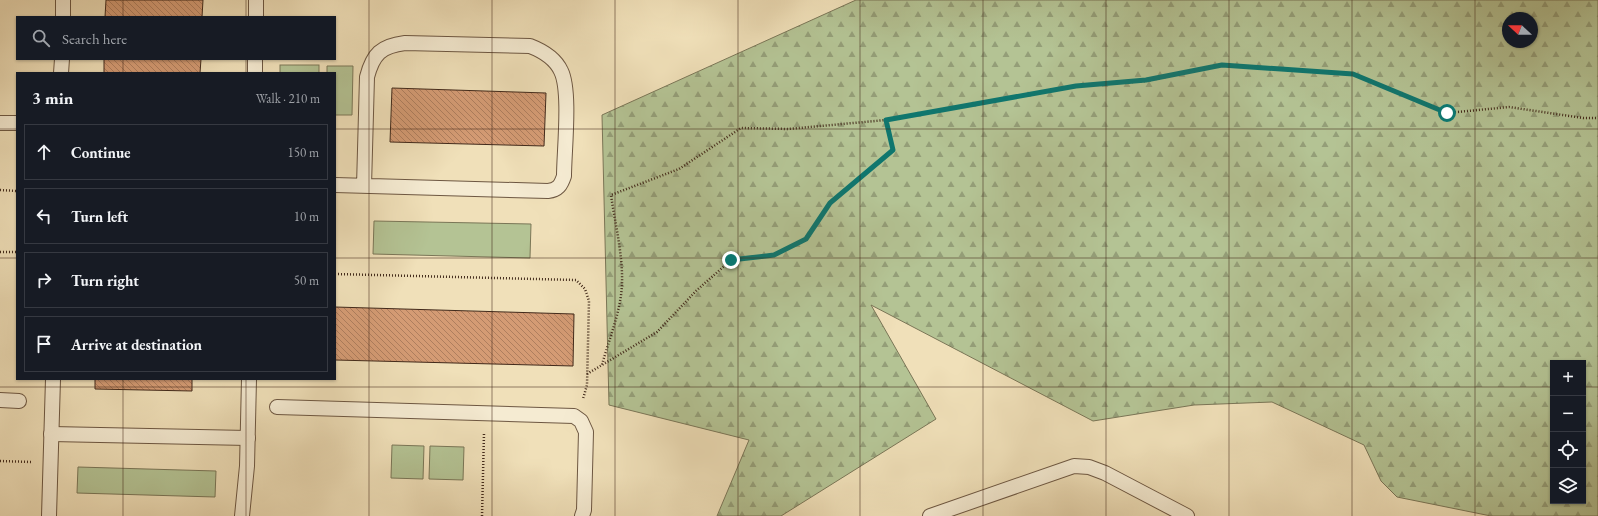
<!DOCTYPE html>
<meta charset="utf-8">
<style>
:root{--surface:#171b24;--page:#242831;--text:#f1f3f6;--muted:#9ea1a6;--line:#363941}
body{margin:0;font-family:"EB Garamond",serif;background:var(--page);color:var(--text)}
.controls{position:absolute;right:12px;bottom:12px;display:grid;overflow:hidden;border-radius:0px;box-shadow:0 1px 3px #0004}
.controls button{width:36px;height:36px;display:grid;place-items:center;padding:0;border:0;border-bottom:1px solid var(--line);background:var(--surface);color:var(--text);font:20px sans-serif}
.compass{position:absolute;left:1502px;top:12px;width:36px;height:36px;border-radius:50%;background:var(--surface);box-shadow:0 1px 3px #0004;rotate:292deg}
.stop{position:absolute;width:12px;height:12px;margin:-9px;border:3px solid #0f766e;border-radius:50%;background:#fff}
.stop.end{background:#0f766e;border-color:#fff;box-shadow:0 1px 4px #0008}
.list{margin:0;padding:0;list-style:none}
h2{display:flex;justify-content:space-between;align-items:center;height:52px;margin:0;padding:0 16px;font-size:17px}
h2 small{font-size:13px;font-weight:400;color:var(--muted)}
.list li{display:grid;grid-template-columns:26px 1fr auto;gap:12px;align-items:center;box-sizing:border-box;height:56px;margin:0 8px 8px;padding:0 8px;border:1px solid var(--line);border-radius:0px}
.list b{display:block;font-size:15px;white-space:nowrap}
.list em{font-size:13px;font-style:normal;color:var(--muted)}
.icon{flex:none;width:22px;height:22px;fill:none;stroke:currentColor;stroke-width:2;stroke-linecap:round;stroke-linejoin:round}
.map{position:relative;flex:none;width:1598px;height:516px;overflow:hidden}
.search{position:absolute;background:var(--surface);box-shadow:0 1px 3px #0004;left:16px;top:16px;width:320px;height:44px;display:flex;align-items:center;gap:10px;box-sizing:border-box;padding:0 14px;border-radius:0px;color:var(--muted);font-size:15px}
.panel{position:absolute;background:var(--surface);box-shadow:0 1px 3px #0004;left:16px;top:72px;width:320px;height:308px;border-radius:0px}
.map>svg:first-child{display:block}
</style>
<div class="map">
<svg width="1598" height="516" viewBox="0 0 1598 516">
<defs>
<pattern id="forest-firs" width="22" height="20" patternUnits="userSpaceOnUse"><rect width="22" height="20" fill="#b4c394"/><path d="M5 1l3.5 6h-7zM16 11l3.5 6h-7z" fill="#949e78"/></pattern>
<pattern id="building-back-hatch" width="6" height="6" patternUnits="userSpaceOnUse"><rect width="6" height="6" fill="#d49b74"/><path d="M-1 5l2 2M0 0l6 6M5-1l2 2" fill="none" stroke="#ae7e5e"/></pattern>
</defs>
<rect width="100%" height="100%" fill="#f0e0b9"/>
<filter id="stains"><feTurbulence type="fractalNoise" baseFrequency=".005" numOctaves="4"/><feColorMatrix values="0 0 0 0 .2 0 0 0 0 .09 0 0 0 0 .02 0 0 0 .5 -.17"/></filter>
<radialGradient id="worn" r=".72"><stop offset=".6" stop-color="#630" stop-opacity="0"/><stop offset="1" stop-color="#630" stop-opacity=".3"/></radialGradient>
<path fill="url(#forest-firs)" stroke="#7a7657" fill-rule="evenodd" d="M856,0h742v516h-107l-94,-19 -16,-16 -17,-36 -92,-43 -78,3 -101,16 -222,-116 65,114 -155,97h-64l32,-76 -140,-35 -7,-290zM1508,18h24v24h-24zM1553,363h30v138h-30z"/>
<g fill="#b4c394" stroke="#7a7657">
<rect x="280" y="65" width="39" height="8"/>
<polygon points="327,66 353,66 352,115 335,115 335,73 327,73"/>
<polygon points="374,221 531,224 530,258 373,254"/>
<polygon points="392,445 424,446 423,479 391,478"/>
<polygon points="430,446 464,447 463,480 429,479"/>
<polygon points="78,467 216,471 215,497 77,493"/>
</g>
<g fill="url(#building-back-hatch)" stroke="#41291a">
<polygon points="106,0 203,0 202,17 105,17"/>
<polygon points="104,59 201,59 200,73 104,73"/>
<polygon points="392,88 546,93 544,146 390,142"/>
<polygon points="335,307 574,314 573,366 335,360"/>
<polygon points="95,379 192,379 192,391 95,389"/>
</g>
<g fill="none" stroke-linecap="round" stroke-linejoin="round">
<g stroke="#6d5742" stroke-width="16">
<g id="lane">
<polyline points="63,17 63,0"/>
<polyline points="256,17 256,0"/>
<polyline points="61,73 62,59"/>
<polyline points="255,73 255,59"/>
<polyline points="0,123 17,123"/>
<path d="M335,185l213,6c10,-1 13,-6 16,-15 0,-24 7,-85 -3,-105 -6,-13 -18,-20 -31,-25l-125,-3c-24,3 -32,11 -38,34l-3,109"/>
<polyline points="0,400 19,401"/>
<polyline points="277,407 574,416 581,421 586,432 584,510 582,516"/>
<polyline points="51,434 248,438"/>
<polyline points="49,516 53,379"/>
<polyline points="242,516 247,466 249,379"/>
<polyline points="930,516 1074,466 1089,467 1105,473 1187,516"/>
</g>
</g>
<g stroke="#41291a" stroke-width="2.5" stroke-dasharray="1 2" stroke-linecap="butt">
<polyline points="886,120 1076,86 1146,81 1222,65 1353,74 1447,113 1509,107 1583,118 1598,118"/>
<polyline points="0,190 17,191"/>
<polyline points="0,252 17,252"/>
<polyline points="335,274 576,280 585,289 589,301 587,385 583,399"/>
<path d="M587,374l70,-42 39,-41 35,-31 43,-5 32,-16 24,-36 63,-53 -7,-30 -98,9 -47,-1 -62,41 -68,26c4,28 12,60 11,89 -1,27 -13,55 -20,81"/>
<polyline points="0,461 31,462"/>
<polyline points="482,516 484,433"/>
</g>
<use href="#lane" stroke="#f5ebd2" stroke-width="14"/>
</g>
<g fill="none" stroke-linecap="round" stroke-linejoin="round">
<polyline stroke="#0f766e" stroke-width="5" points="731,260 774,255 806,239 830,203 893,150 886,120 1076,86 1146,80 1222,65 1353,74 1447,113"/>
</g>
<path fill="none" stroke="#41291a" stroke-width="1" stroke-opacity="0.55" d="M123,0v17M246,0v17M369,0v516M492,0v516M615,0v516M738,0v516M860,0v516M983,0v516M1106,0v516M1229,0v516M1352,0v516M1475,0v516M123,59v14M246,59v14M0,129h17M335,129h1263M0,258h17M335,258h1263M123,379v137M246,379v137M0,387h1553M1583,387h15"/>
<rect width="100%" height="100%" filter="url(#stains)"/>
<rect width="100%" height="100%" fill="url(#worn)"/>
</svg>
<div class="controls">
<button>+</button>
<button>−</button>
<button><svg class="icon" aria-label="locate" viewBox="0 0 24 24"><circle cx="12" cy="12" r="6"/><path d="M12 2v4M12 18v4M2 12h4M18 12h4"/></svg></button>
<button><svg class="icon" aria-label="layers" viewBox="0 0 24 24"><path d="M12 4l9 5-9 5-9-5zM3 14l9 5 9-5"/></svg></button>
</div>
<svg class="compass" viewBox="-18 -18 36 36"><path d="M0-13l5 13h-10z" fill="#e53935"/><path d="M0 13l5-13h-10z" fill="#9ea1a6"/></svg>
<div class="stop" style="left:1447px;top:113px"></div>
<div class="stop end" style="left:731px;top:260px"></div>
<div class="search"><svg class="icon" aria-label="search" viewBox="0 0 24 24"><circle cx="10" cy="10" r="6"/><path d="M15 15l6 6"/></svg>Search here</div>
<section class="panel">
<h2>3 min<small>Walk · 210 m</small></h2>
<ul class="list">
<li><svg class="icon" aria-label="ahead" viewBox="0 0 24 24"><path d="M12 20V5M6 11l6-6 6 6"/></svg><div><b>Continue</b></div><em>150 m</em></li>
<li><svg class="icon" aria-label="left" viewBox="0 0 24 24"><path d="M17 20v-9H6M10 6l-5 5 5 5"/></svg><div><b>Turn left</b></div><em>10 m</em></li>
<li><svg class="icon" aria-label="right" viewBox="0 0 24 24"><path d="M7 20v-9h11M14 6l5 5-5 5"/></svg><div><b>Turn right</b></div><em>50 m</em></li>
<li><svg class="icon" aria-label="arrive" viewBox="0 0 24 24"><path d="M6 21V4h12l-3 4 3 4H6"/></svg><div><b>Arrive at destination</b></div></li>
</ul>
</section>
</div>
